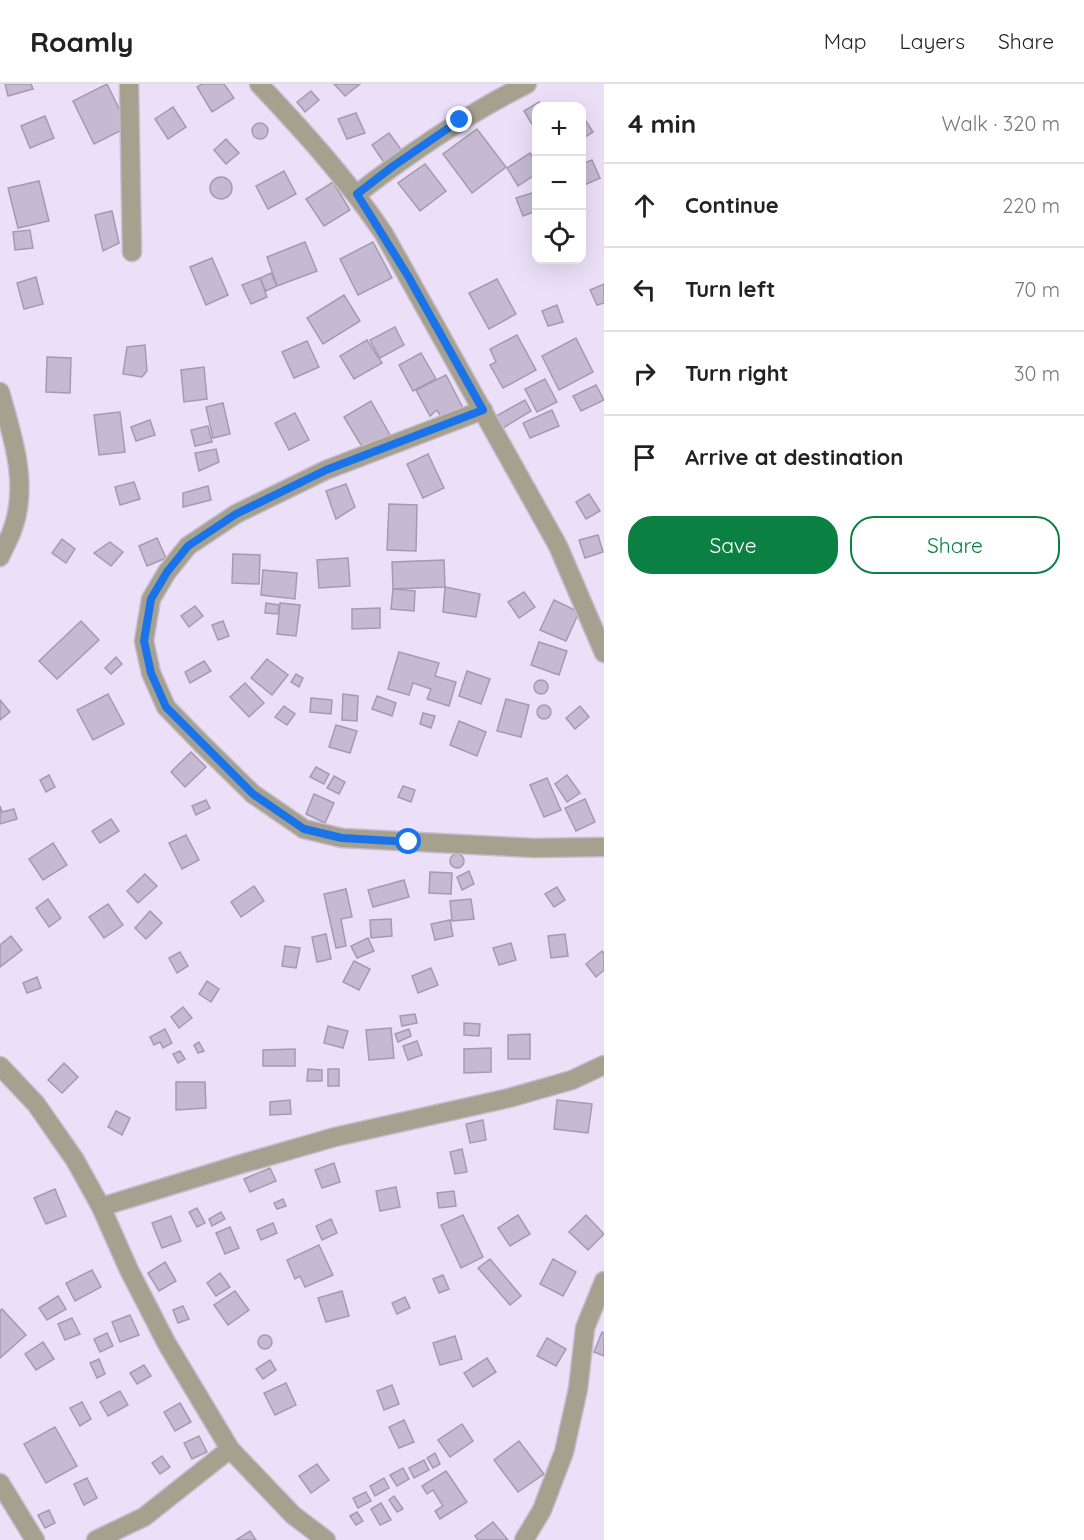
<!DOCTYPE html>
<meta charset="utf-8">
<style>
:root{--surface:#fff;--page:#f2f2f2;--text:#222;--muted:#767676;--line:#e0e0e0;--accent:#0b8043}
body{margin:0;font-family:Quicksand,sans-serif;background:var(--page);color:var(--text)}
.controls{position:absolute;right:18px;top:18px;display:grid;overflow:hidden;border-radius:12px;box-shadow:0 6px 24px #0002}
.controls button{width:54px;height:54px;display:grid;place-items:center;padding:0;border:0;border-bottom:2px solid var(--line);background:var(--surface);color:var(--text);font:30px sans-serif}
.stop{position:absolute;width:18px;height:18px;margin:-14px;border:4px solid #1a73e8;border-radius:50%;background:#fff}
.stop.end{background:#1a73e8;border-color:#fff;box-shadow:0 2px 6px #0008}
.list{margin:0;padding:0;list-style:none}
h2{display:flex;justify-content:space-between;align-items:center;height:78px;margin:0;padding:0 24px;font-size:26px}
h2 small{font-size:20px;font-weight:400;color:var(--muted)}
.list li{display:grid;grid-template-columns:39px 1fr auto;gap:18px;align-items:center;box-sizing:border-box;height:84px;padding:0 24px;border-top:2px solid var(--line)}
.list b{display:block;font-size:22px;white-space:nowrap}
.list em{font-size:20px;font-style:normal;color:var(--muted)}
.actions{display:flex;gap:12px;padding:18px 24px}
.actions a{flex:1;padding:14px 0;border:2px solid var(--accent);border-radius:24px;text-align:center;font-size:21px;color:var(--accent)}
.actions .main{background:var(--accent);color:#fff}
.icon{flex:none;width:33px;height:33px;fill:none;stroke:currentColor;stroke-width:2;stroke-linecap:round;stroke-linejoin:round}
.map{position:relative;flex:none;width:604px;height:1456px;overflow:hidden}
header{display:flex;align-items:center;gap:36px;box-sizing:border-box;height:84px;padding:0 30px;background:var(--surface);border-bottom:2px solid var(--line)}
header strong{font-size:28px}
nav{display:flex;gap:33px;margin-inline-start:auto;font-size:21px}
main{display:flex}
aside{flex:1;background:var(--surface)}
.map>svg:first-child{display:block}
</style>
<header>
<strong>Roamly</strong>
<nav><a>Map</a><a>Layers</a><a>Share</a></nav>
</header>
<main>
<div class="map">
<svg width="604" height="1456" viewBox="0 0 604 1456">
<rect width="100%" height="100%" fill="#ebe0f8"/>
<g fill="#c5bad2" stroke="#a49ab1" stroke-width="1.5">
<polygon points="5,0 31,0 33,5 8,12"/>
<polygon points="107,0 128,43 94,60 73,17"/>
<polygon points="202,0 224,0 234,14 212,28 197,3"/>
<polygon points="334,0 360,0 345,12"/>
<polygon points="311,7 319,16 305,28 297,18"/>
<polygon points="539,18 542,22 536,22 536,47 524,27"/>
<polygon points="173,23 186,43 168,55 155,35"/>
<polygon points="356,29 365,49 347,55 338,35"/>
<polygon points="582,31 593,48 582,55"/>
<polygon points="45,32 54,54 30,64 21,42"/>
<circle cx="260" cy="47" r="8"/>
<polygon points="477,45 506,83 472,109 443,70"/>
<polygon points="389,49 403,68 385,80 372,61"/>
<polygon points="226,55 239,69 226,80 214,66"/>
<polygon points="530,69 536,79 536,90 518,102 507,84"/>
<polygon points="592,76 600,94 582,102 582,80"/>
<polygon points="425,80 446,107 420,127 398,99"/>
<polygon points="284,87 296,110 268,125 256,102"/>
<circle cx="221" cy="104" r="11"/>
<polygon points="39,97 49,137 18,144 8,104"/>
<polygon points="333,98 350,126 324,142 306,115"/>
<polygon points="535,108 536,127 523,132 516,114"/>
<polygon points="112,127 119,159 103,167 95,131"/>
<polygon points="30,146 33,164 15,166 13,148"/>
<polygon points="305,158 317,187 277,202 267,173"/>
<polygon points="373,158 392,194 358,211 340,175"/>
<polygon points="212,174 228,211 206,221 190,183"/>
<polygon points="271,189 277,202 266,207 260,194"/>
<polygon points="36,193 43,220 24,225 17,199"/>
<polygon points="260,194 267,213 251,220 242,201"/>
<polygon points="497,195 516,230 489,245 469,209"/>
<polygon points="604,200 604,219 597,221 590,206"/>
<polygon points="344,211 360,237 323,260 307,234"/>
<polygon points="557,221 563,238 548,242 542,227"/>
<polygon points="395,243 404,261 380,274 370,256"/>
<polygon points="517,251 536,286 503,304 490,281 496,278 490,265"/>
<polygon points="576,254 593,288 559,306 542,272"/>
<polygon points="367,256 382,279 354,295 340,272"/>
<polygon points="307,257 319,283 294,294 282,268"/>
<polygon points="145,261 147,287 142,293 123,290 127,263"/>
<polygon points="421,269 436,295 413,307 399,281"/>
<polygon points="47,273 71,274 70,309 46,308"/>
<polygon points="204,283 207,315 184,318 181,286"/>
<polygon points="446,291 465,328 444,339 437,326 430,332 416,306"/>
<polygon points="545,295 557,318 537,328 525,305"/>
<polygon points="596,301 604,316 581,327 573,312"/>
<polygon points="525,316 531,327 503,344 496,332"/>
<polygon points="371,317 390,351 364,366 344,333"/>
<polygon points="223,319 230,350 213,354 206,323"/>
<polygon points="552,326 559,342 530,354 523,339"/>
<polygon points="120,328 125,368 99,371 94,331"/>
<polygon points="295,329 309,356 289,366 275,339"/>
<polygon points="150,336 155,351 136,357 131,343"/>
<polygon points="208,342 212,358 195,362 191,346"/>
<polygon points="216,365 219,378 199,387 195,369"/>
<polygon points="428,370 444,404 423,414 407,380"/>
<polygon points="134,398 140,415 120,421 115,403"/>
<polygon points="346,400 355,423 336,435 326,407"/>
<polygon points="208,402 211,416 183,423 183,409"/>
<polygon points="589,410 600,427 586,435 576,418"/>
<polygon points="389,420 417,421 416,467 387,466"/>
<polygon points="598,451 603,468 585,474 579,456"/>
<polygon points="157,454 166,474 147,482 139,462"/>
<polygon points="62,455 75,465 66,479 52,469"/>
<polygon points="110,458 123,468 111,482 94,469"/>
<polygon points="233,470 260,471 259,500 232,499"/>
<polygon points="348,474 350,502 319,504 317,476"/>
<polygon points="444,476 445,503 393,505 392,478"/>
<polygon points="263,486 297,489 295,515 261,511"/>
<polygon points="445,503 480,510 476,533 443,528"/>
<polygon points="393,505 415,507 414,527 391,525"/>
<polygon points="524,508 535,523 519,534 508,518"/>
<polygon points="554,516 579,528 566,557 540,546"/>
<polygon points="266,519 279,521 278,530 265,529"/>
<polygon points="280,519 300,521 296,552 277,550"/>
<polygon points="195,522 203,532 189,543 181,532"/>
<polygon points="380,524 380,544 352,545 352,525"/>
<polygon points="81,537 99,556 57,595 39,577"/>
<polygon points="223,537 229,552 218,556 212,541"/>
<polygon points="539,558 567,567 559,591 531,581"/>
<polygon points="399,568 439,579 435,592 456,598 449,622 427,615 431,605 413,599 409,611 388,605"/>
<polygon points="116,573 122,580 111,590 105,584"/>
<polygon points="267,575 288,591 272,611 251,594"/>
<polygon points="204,577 211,587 190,599 185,588"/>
<polygon points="467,587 490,595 481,620 459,612"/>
<polygon points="296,590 303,594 299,603 291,598"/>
<circle cx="541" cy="603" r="7"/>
<polygon points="245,599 264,619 249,633 230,613"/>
<polygon points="108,610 124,640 93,656 77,626"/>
<polygon points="343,610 358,612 357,637 342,636"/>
<polygon points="377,612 396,619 392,632 372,625"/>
<polygon points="311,614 332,616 331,630 310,628"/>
<polygon points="506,615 529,621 521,653 497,647"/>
<polygon points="0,616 10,628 0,636"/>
<circle cx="544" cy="628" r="7"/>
<polygon points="284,622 295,630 287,641 275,633"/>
<polygon points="580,622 589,633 575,645 566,634"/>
<polygon points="423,629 435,632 431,644 420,640"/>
<polygon points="459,637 486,648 477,672 450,661"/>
<polygon points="336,641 357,647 350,669 329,663"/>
<polygon points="191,668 206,683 185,703 171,688"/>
<polygon points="316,683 329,690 324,700 310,693"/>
<polygon points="49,691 55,703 46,708 40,696"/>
<polygon points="567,691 580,709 567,718 555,700"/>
<polygon points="334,692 345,698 339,710 327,704"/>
<polygon points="547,694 561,726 544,733 530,701"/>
<polygon points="403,702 415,706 411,718 398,713"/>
<polygon points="314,710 334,719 325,739 306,730"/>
<polygon points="585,715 595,738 576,747 565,724"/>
<polygon points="206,716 210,724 196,731 192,722"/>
<polygon points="0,722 2,728 14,725 17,735 0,740"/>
<polygon points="111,735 119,747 100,759 92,747"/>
<polygon points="186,751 199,776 182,785 169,759"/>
<polygon points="53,759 67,781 43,796 29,775"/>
<circle cx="457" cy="777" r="7"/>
<polygon points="469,787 474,800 462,806 457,793"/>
<polygon points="430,788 452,789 451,810 429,809"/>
<polygon points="145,790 157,802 138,819 127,807"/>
<polygon points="404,796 409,813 373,823 368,806"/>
<polygon points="254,802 264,817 241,833 231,818"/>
<polygon points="557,803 565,816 554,823 545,810"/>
<polygon points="346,805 352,833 341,835 346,862 336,864 324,810"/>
<polygon points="48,815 61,834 49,843 36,824"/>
<polygon points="471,815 474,835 452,837 450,817"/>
<polygon points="108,820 123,841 104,854 89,833"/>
<polygon points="150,827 162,839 146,855 135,844"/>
<polygon points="391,835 392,852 371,854 370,836"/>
<polygon points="450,836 453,852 435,856 431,840"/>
<polygon points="326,850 331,875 317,878 312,853"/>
<polygon points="565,850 568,872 551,874 548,852"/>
<polygon points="11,852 22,866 0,883 0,861"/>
<polygon points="368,854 374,867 357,874 351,862"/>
<polygon points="511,859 516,876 499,881 493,864"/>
<polygon points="285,862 300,864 296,884 282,882"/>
<polygon points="602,867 604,870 604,886 596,893 586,880"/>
<polygon points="180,868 188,882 177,889 169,874"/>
<polygon points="354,877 370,885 359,906 343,898"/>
<polygon points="431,884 438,901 418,909 412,892"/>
<polygon points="37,893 41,904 27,909 23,899"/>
<polygon points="207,897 219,905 211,918 199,910"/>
<polygon points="183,923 192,934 179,944 171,933"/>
<polygon points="415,930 417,939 402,942 400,932"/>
<polygon points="464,939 480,940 479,952 464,951"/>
<polygon points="328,942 348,947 343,964 324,959"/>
<polygon points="391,944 394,974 369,976 366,946"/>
<polygon points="165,945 172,959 163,964 160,958 154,961 150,953"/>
<polygon points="409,945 411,952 398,958 395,950"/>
<polygon points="530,950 530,975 508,975 508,951"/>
<polygon points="417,957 422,971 408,976 403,962"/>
<polygon points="199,958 204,967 198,969 194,961"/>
<polygon points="491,964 491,988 464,989 464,965"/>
<polygon points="295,965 295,982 263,982 263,966"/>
<polygon points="180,967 185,975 178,979 173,970"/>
<polygon points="64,979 78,993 62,1009 48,996"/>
<polygon points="308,985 322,986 322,997 307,997"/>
<rect x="328" y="985" width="11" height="17"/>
<polygon points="176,998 205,998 206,1024 176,1026"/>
<polygon points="290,1016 291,1030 270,1031 270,1018"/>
<polygon points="557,1016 592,1020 588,1049 554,1045"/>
<polygon points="116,1027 130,1034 122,1051 108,1043"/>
<polygon points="483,1036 486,1056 470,1059 466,1040"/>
<polygon points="462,1065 467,1088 455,1090 450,1068"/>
<polygon points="334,1079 340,1098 322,1104 315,1086"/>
<polygon points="270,1084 276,1097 250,1108 244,1095"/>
<polygon points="396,1103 400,1123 380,1127 376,1107"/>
<polygon points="55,1105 66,1132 46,1140 34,1114"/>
<polygon points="454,1107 456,1122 439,1124 437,1109"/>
<polygon points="283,1115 286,1122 277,1125 274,1119"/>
<polygon points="197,1124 205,1139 197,1143 189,1128"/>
<polygon points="221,1128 225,1135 212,1142 209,1135"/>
<polygon points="463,1131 483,1173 461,1184 441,1141"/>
<polygon points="518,1131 530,1150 510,1162 498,1144"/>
<polygon points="586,1131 604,1150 588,1166 569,1148"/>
<polygon points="171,1132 181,1157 162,1164 152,1139"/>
<polygon points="331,1135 337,1149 322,1156 316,1142"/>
<polygon points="273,1139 277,1149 261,1156 257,1146"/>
<polygon points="230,1143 239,1164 225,1170 216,1149"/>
<polygon points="319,1161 333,1191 305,1203 300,1192 295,1195 287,1176"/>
<polygon points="490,1175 521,1212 510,1221 478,1184"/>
<polygon points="553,1175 576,1188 563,1212 540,1200"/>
<polygon points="165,1178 176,1197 159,1207 148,1189"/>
<polygon points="92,1186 101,1203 75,1217 66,1199"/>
<polygon points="220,1189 230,1203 216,1212 207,1199"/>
<polygon points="443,1191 449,1205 439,1209 433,1195"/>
<polygon points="235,1207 249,1226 228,1241 214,1221"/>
<polygon points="342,1207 349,1232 326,1238 318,1214"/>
<polygon points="58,1212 66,1225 47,1236 39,1224"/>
<polygon points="405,1213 410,1224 397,1230 392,1219"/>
<polygon points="183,1222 189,1235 178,1239 173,1226"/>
<polygon points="2,1225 26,1251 0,1274 0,1227"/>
<polygon points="130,1231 139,1251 120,1258 112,1238"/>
<polygon points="72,1234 80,1250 65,1256 58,1240"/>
<polygon points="602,1248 604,1249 604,1272 594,1268"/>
<polygon points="107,1249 113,1262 100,1268 94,1255"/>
<circle cx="265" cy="1258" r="7"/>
<polygon points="455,1252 462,1275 440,1281 433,1259"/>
<polygon points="547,1254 566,1265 556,1282 537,1272"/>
<polygon points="43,1258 54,1275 36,1286 25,1270"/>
<polygon points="487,1274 496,1288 473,1303 464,1289"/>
<polygon points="99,1275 105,1290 97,1294 90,1279"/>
<polygon points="270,1276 276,1286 263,1295 256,1285"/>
<polygon points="144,1281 151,1292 137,1300 130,1289"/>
<polygon points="286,1299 296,1321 275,1331 264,1309"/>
<polygon points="392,1301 399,1320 384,1326 377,1307"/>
<polygon points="120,1307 128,1321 108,1332 100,1318"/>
<polygon points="82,1318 91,1335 80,1342 70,1324"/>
<polygon points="180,1319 191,1338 175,1347 164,1328"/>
<polygon points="404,1336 414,1358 399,1364 389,1343"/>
<polygon points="462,1340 473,1357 450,1373 438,1356"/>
<polygon points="55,1343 77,1382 46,1399 24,1360"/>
<polygon points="199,1352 207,1368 192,1375 184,1359"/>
<polygon points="519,1357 544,1390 518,1408 494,1376"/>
<polygon points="435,1369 440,1380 433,1384 427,1374"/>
<polygon points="162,1372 170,1383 160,1390 152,1379"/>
<polygon points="424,1376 429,1386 414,1394 409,1384"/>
<polygon points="317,1380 329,1396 311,1409 299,1392"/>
<polygon points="403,1384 409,1395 397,1402 390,1391"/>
<polygon points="446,1387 467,1418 440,1435 435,1427 443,1422 433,1406 427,1410 422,1402"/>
<polygon points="87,1394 97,1414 84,1421 74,1400"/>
<polygon points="384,1394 389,1404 375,1412 370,1402"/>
<polygon points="366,1408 371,1417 358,1424 353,1414"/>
<polygon points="394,1412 403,1425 397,1428 389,1416"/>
<polygon points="381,1419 391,1436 380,1441 371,1425"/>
<polygon points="49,1426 55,1439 45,1444 38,1431"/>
<polygon points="357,1428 363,1437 356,1441 350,1432"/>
<polygon points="493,1438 508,1456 478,1456 475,1452"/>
<polygon points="250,1447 256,1456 236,1456"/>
</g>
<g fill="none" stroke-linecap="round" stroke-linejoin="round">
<g stroke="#c6bdd2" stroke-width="21">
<g id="street">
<polyline points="129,0 132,168"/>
<path d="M259,0c45,48 88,95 125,150l174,312 46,107"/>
<path d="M357,110c54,-42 108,-79 170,-110"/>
<path d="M0,308c12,43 29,91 13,136 -3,10 -9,19 -13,29"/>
<polyline points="483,326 326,386 236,430 188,462 167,488 151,515 144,557 151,589 166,623 201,659 253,710 304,745 342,754 534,764 604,763"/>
<polyline points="0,982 36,1020 75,1076 101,1123 129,1186 167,1260 230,1365 293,1431 326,1456"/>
<polyline points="101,1123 241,1080 335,1053 509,1014 572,996 604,981"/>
<polyline points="0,1399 35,1456"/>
<polyline points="96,1456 144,1433 230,1365"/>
<polyline points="524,1456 542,1426 564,1368 578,1305 585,1244 604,1197"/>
</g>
</g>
<use href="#street" stroke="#a6a08e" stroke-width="18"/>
</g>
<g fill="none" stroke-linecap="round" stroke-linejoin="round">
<polyline stroke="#1a73e8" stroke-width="8" points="409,758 342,754 304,745 253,710 166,623 151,589 144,557 151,515 167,488 188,462 236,430 326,386 483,326 408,192 357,110 392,83 460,36"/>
</g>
</svg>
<div class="controls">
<button>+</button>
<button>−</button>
<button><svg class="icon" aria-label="locate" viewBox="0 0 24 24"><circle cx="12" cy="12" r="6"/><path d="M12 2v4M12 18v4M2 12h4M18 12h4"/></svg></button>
</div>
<div class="stop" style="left:409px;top:758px"></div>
<div class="stop end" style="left:460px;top:36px"></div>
</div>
<aside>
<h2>4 min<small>Walk · 320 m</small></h2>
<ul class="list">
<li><svg class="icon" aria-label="ahead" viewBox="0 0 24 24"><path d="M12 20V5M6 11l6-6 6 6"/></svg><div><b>Continue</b></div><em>220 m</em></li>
<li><svg class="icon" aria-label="left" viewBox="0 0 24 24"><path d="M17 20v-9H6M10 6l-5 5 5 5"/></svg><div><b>Turn left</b></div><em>70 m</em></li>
<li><svg class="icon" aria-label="right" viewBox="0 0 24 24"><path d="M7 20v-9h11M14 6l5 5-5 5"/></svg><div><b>Turn right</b></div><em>30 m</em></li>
<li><svg class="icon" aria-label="arrive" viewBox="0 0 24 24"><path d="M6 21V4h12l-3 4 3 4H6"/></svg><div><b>Arrive at destination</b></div></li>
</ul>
<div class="actions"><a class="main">Save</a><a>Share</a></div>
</aside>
</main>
